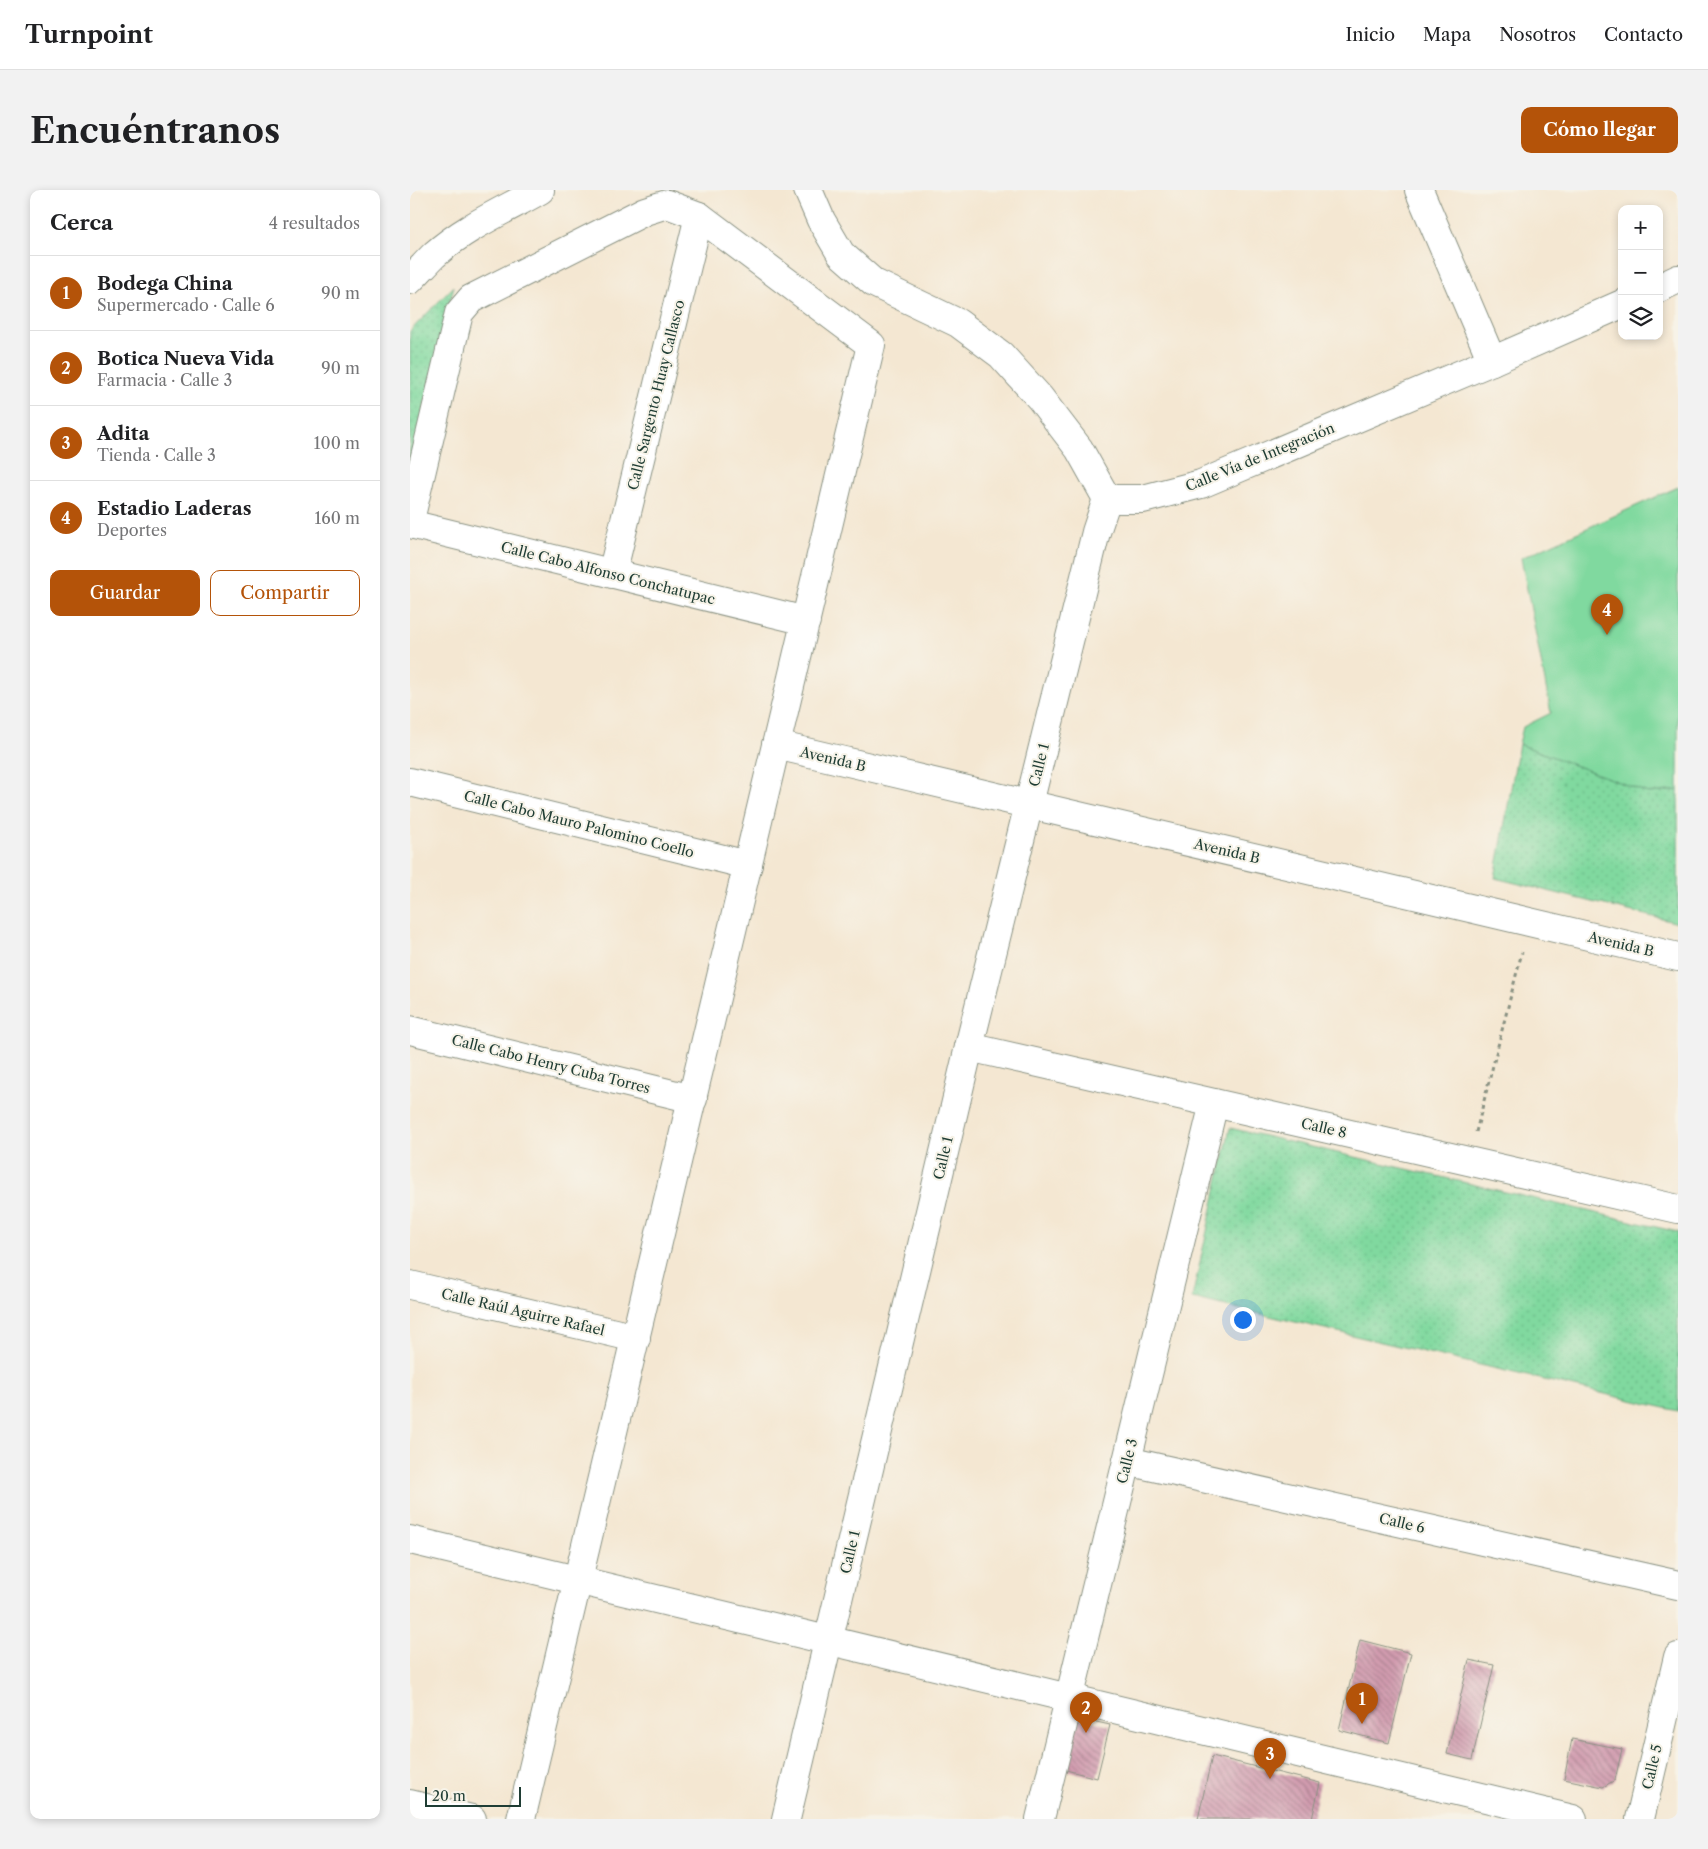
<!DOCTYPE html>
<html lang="es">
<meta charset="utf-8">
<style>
:root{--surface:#fff;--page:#f2f2f2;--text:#202124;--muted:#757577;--line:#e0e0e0;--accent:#b45309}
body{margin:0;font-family:"Libre Caslon Text",serif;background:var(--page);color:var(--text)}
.controls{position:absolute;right:15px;top:15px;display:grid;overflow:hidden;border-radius:10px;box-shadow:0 2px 8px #0003}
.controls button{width:45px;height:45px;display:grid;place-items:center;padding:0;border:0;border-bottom:1px solid var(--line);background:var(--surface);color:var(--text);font:25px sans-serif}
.scale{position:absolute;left:15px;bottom:12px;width:96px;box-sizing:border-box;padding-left:5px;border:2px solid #1f3d34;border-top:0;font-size:14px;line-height:18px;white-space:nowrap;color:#1f3d34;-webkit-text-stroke:4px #f7f3e8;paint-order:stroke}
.you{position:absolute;left:832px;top:1129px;width:18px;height:18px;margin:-12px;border:4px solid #fff;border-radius:50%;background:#1a73e8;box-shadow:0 0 0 8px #1a73e833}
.badge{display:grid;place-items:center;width:32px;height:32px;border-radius:50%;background:var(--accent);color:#fff;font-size:16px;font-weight:700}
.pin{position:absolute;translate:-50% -41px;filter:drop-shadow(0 1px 2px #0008)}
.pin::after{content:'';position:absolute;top:26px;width:18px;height:15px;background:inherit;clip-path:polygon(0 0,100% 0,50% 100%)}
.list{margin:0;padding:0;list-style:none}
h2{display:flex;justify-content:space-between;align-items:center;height:65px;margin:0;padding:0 20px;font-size:21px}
h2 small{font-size:16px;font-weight:400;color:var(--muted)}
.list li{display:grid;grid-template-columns:32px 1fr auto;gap:15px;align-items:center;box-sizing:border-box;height:75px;padding:0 20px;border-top:1px solid var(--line)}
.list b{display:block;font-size:19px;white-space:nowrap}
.list p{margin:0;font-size:16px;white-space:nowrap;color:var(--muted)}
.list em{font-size:16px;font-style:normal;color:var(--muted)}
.actions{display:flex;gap:10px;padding:15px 20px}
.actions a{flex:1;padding:11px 0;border:1px solid var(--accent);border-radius:10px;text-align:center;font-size:18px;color:var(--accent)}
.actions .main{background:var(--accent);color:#fff}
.icon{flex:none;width:28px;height:28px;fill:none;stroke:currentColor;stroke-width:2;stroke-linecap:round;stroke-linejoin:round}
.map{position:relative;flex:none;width:1268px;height:1629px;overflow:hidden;border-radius:10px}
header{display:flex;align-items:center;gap:30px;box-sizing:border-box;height:70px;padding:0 25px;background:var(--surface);border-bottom:1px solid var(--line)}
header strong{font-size:24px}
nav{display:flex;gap:28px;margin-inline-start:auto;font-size:18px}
.intro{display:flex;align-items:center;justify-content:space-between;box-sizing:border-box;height:120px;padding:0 30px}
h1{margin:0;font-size:35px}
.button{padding:12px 22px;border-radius:10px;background:var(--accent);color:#fff;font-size:18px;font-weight:700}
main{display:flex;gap:30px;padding:0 30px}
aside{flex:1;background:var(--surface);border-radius:10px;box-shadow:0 2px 8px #0003}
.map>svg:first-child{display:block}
</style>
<header>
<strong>Turnpoint</strong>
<nav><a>Inicio</a><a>Mapa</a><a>Nosotros</a><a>Contacto</a></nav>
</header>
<div class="intro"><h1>Encuéntranos</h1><a class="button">Cómo llegar</a></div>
<main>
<aside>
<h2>Cerca<small>4 resultados</small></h2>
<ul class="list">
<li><span class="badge">1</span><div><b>Bodega China</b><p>Supermercado · Calle 6</p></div><em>90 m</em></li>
<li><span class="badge">2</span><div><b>Botica Nueva Vida</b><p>Farmacia · Calle 3</p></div><em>90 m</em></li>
<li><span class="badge">3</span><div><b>Adita</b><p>Tienda · Calle 3</p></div><em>100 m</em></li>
<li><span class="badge">4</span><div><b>Estadio Laderas</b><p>Deportes</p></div><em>160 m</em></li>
</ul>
<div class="actions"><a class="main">Guardar</a><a>Compartir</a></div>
</aside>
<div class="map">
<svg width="1268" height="1629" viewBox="0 0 1268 1629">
<defs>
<pattern id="grass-dots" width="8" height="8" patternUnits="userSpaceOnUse" patternTransform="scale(1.25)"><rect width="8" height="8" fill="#80d99f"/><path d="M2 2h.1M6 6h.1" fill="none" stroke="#6ebb8a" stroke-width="1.8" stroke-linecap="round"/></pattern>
<pattern id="building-back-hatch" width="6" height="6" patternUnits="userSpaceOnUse" patternTransform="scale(1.25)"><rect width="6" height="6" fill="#d19baf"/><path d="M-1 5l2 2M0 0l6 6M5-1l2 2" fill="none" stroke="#a9808f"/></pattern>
</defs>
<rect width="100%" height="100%" fill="#f7f3e8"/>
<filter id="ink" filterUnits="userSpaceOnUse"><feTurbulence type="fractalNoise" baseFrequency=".02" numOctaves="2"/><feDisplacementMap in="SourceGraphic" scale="10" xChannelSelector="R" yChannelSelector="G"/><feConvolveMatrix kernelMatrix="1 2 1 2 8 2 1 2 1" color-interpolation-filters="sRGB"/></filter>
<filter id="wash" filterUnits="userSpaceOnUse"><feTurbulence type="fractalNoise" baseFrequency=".0096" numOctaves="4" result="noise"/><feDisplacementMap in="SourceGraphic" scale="20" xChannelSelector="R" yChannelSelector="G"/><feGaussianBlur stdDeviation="1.12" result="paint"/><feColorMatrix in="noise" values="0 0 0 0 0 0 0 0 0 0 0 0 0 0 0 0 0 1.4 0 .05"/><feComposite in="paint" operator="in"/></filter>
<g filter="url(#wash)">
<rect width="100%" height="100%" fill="#f4e7d2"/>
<g fill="url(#grass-dots)" stroke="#508b6a">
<polygon points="44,96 0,277 0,141"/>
<polygon points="1109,554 1238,603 1268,600 1268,733 1085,688"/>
<polygon points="820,938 1268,1042 1268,1221 782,1108"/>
</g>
<polygon fill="#80d99f" stroke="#508b6a" points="1268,297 1268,600 1238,603 1109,554 1113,537 1141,523 1111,368"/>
<g id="blocks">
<g fill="url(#building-back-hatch)">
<polygon points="950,1450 1001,1463 979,1553 929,1540"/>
<polygon points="1059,1470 1084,1475 1062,1570 1037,1564"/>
<polygon points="664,1527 700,1535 687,1588 652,1579"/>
<polygon points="1162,1549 1212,1559 1205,1590 1193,1597 1154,1589"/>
<polygon points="802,1566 910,1593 902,1629 788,1629"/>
</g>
</g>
</g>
<g filter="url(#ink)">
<use href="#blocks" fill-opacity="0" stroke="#8a9283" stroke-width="1"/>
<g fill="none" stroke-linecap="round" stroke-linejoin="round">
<g stroke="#8a9283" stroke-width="30">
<g id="minor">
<polyline points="398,0 411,30 431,64 464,93 548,133 591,165 630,208 669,259 697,309"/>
<polyline points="1009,0 1082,171"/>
<path d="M0,90c8,-8 16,-17 24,-25 31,-28 71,-45 106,-65"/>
<polyline points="1249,98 1268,89"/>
<polyline points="697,309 733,309 791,294 1082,171 1212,114"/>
<polyline points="0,330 49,123 61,109 235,21 257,14 289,26 461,155 111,1629"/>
<polyline points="0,334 396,431"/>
<polyline points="202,384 289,26"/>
<polyline points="366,555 1268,767"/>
<polyline points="0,592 338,675"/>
<polyline points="0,840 283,909"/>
<polyline points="559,857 1268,1019"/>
<polyline points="0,1095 226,1148"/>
<polyline points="717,1271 1268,1395"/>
<polyline points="0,1350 1163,1629"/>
<polyline points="0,1614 62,1629"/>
<polyline points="376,1629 559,857 686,342 697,309"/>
<polyline points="630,1629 804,913"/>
<polyline points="1230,1629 1268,1467"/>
</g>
</g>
<polyline stroke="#8a9283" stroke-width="3" stroke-dasharray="4 4" stroke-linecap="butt" points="1066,942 1112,762"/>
<use href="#minor" stroke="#fff" stroke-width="28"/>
</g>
</g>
<g text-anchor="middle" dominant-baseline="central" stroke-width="4" stroke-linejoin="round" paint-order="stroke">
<g font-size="14" fill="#1f3d34" stroke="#f7f3e8">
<text transform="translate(246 205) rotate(-76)">Calle Sargento Huay Callasco</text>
<text transform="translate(850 267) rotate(-22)">Calle Vía de Integración</text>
<text transform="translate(198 383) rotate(14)">Calle Cabo Alfonso Conchatupac</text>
<text transform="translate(423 569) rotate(13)">Avenida B</text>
<text transform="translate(629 575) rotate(-76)">Calle 1</text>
<text transform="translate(169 634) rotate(14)">Calle Cabo Mauro Palomino Coello</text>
<text transform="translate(817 661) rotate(13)">Avenida B</text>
<text transform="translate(1211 754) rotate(13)">Avenida B</text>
<text transform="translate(141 874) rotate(14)">Calle Cabo Henry Cuba Torres</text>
<text transform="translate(914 938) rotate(13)">Calle 8</text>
<text transform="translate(533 968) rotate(-77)">Calle 1</text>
<text transform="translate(113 1122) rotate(13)">Calle Raúl Aguirre Rafael</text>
<text transform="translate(717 1271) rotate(-76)">Calle 3</text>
<text transform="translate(992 1333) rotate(13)">Calle 6</text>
<text transform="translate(440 1362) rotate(-77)">Calle 1</text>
<text transform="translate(1242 1577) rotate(-77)">Calle 5</text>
</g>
</g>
</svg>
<div class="controls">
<button>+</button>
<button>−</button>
<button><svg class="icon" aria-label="layers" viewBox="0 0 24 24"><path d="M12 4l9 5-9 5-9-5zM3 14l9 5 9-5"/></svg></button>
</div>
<div class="scale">20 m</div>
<div class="you"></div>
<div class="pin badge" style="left:952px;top:1534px">1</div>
<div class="pin badge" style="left:676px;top:1543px">2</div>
<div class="pin badge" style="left:860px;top:1589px">3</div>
<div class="pin badge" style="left:1197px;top:445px">4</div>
</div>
</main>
